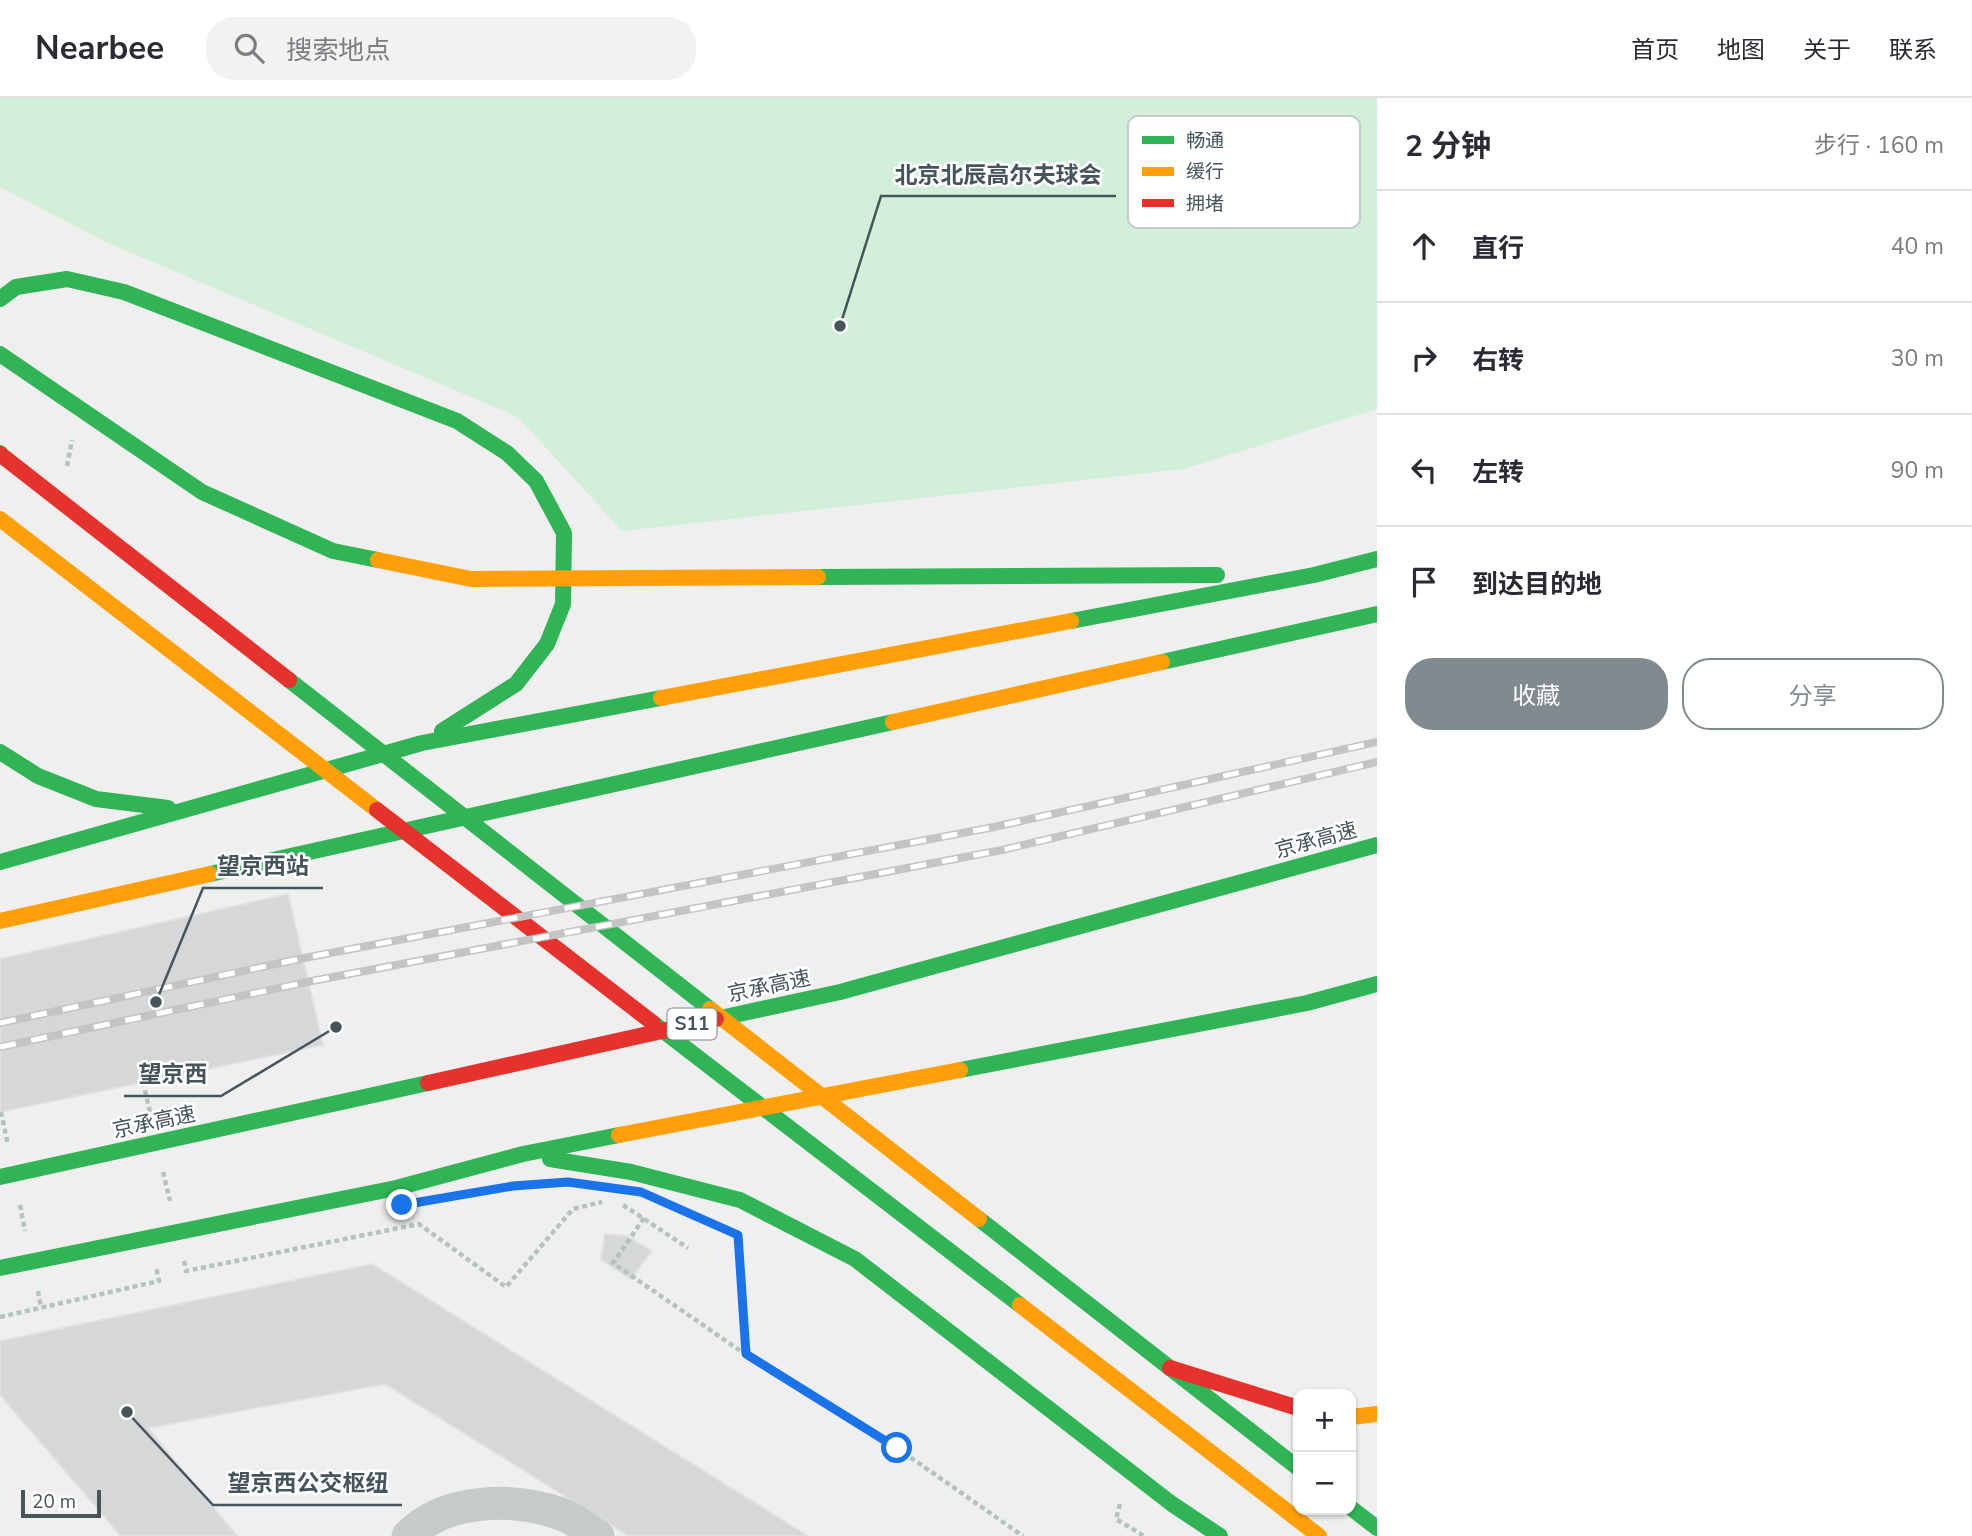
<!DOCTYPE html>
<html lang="zh">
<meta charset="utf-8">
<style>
:root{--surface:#fff;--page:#f2f2f3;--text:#2b2b33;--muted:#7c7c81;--line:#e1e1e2;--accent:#818a8f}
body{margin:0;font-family:"Nunito Sans","Noto Sans SC",sans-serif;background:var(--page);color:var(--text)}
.controls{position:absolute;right:21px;bottom:21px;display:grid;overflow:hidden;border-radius:14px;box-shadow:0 2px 5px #0004}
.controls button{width:63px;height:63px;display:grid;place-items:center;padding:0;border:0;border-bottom:2px solid var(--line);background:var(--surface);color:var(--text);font:35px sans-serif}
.scale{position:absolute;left:21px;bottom:18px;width:80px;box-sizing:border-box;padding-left:7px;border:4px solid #46545b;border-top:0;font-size:19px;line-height:24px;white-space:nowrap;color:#46545b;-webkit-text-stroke:5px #fff;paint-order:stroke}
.stop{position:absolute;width:21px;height:21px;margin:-16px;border:5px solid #1a73e8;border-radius:50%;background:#fff}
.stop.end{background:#1a73e8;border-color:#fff;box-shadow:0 2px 7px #0008}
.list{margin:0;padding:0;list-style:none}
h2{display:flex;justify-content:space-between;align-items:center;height:91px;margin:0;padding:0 28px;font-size:30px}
h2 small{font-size:23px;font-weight:400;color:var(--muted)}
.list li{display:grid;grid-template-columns:46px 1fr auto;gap:21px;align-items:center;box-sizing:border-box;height:112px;padding:0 28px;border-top:2px solid var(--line)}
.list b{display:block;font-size:26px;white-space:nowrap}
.list em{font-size:23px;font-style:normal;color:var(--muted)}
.actions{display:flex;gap:14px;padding:21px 28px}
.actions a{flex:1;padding:16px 0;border:2px solid var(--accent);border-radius:28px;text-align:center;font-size:24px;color:var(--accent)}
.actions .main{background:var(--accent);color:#fff}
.icon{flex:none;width:38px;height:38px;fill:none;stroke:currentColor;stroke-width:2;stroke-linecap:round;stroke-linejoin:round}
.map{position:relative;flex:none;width:1377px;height:1438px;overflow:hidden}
header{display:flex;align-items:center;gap:42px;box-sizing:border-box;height:98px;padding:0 35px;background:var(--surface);border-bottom:2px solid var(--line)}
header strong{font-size:33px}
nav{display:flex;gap:38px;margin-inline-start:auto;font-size:24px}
.search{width:490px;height:63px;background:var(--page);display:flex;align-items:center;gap:18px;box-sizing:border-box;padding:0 24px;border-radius:28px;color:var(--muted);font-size:26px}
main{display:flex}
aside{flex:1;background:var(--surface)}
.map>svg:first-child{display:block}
</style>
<header>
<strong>Nearbee</strong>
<div class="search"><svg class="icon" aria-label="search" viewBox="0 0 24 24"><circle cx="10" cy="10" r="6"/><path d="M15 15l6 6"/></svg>搜索地点</div>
<nav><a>首页</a><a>地图</a><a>关于</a><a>联系</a></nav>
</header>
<main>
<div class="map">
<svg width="1377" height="1438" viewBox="0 0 1377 1438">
<rect width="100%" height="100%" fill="#efefef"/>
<polygon fill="#d2efda" points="0,0 1377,0 1377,311 1184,371 622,433 518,319 108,145 0,89"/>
<g fill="#d5d7d8" stroke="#e0e1e2" stroke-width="2">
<polygon points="288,796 323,947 0,1014 0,861"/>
<polygon points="605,1136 627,1138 652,1153 631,1181 601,1162"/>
<polygon points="372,1166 808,1438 629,1438 385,1286 148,1330 237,1438 121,1438 0,1297 0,1243"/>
</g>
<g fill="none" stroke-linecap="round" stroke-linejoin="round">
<g stroke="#b5c2bd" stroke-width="4.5" stroke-dasharray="5 3.5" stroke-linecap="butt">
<polyline points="67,368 72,342"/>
<polyline points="143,984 150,1014"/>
<polyline points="1,1014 8,1047"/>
<polyline points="163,1074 170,1103"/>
<polyline points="20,1107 25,1133"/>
<polyline points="623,1107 688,1150"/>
<polyline points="644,1120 613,1165 745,1256"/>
<polyline points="738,1137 745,1256 897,1350 1023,1438"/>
<polyline points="184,1163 186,1173 419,1126 506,1189 573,1111 602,1104"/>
<polyline points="38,1193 41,1210"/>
<polyline points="0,1219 159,1183 156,1169"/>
<polyline points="1120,1406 1116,1421 1144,1438"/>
</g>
<path stroke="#c6cacb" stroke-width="33" d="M408,1438c37,-38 106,-39 153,-22 13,4 25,15 37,22"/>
<g stroke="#30b455" stroke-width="16">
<polyline points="0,201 16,189 67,181 124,194 457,323 507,355 536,383 564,435 563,506 547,546 516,586 442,633"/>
<polyline points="0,256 202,394 333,453 378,462"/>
<polyline points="0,355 1,357"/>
<polyline points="818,479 1217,477"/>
<polyline points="1071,523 1314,477 1377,461"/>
<polyline points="1162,564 1377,516"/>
<polyline points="289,582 710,911"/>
<polyline points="0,654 38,678 96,701 168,710"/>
<polyline points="0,764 422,645 661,600"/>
<polyline points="210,776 893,624"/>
<polyline points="716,921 840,894 1377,747"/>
<polyline points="653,925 1020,1207"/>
<polyline points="960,972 1307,905 1377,886"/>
<polyline points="550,1061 631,1074 740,1102 855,1161 1172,1406 1220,1438"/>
<polyline points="0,1079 428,985"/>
<polyline points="979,1121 1298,1370"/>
<polyline points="0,1170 396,1090 523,1056 619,1037"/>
<polyline points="1351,1410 1377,1430"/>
</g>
<g stroke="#ff9f0a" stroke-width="16">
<polyline points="0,421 377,712"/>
<polyline points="378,462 471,481 818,479"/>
<polyline points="661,600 1071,523"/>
<polyline points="893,624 1162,564"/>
<polyline points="0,823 210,776"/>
<polyline points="710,911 979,1121"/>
<polyline points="619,1037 960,972"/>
<polyline points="1020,1207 1319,1438"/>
<polyline points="1351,1319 1377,1316"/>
</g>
<g stroke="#e5322d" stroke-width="16">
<polyline points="0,356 289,582"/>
<polyline points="377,712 653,925"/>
<polyline points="428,985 716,921"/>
<polyline points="1170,1270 1298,1310"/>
</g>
<g stroke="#c2c4c5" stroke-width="8">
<g id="rail">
<polyline points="0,925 304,860 994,729 1377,644"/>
<polyline points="0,949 312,883 1002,752 1377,664"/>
</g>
</g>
<use href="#rail" stroke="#fff" stroke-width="5" stroke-dasharray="16" stroke-linecap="butt"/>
</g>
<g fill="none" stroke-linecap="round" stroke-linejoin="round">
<polyline stroke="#1a73e8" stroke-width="9" points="402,1107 513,1088 568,1084 641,1094 738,1137 746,1256 897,1350"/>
</g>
<g text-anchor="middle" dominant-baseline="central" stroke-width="5" stroke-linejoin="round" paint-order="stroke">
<rect fill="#fff" stroke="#7e878c" stroke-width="2" x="667.5" y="910.5" width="49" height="31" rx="5"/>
<g font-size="19" font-weight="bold" fill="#46545b">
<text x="692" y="926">S11</text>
</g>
<g font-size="21" fill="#46545b" stroke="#fff">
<text transform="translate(1316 742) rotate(-15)">京承高速</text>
<text transform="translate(769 888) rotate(-12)">京承高速</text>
<text transform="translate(154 1024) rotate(-12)">京承高速</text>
</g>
</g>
<rect x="1128" y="18" width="232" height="112" rx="10" fill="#fff" stroke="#c8ccce" stroke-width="2"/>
<rect x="1142" y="38" width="32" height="8" fill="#30b455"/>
<rect x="1142" y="69" width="32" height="9" fill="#ff9f0a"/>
<rect x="1142" y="101" width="32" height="8" fill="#e5322d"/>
<g font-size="19" fill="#46545b">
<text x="1186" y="49">畅通</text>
<text x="1186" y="80">缓行</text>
<text x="1186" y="112">拥堵</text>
</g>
<path fill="none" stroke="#46545b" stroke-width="2.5" d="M840 228L881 98H1116M156 904L203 790H323M336 929L221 998H124M127 1314L213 1407H402"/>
<g fill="#46545b" stroke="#fff" stroke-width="2.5">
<circle cx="840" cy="228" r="7"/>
<circle cx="156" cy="904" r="7"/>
<circle cx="336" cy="929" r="7"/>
<circle cx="127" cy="1314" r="7"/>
</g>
<g font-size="23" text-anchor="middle" font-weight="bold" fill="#46545b" stroke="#fff" stroke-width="5" stroke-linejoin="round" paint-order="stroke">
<text x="998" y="85">北京北辰高尔夫球会</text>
<text x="263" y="776">望京西站</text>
<text x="173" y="984">望京西</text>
<text x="308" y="1393">望京西公交枢纽</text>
</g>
</svg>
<div class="controls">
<button>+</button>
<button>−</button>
</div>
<div class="scale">20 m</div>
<div class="stop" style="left:897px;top:1350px"></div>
<div class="stop end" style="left:402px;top:1107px"></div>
</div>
<aside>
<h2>2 分钟<small>步行 · 160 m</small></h2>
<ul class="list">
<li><svg class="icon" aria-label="ahead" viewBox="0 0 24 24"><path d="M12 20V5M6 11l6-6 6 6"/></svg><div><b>直行</b></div><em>40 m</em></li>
<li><svg class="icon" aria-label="right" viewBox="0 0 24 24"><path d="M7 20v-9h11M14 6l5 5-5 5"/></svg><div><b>右转</b></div><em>30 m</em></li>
<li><svg class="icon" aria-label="left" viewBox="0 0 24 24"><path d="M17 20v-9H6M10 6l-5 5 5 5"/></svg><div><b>左转</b></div><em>90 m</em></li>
<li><svg class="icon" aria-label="arrive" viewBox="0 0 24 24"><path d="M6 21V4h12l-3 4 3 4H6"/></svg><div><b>到达目的地</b></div></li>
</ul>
<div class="actions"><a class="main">收藏</a><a>分享</a></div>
</aside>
</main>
